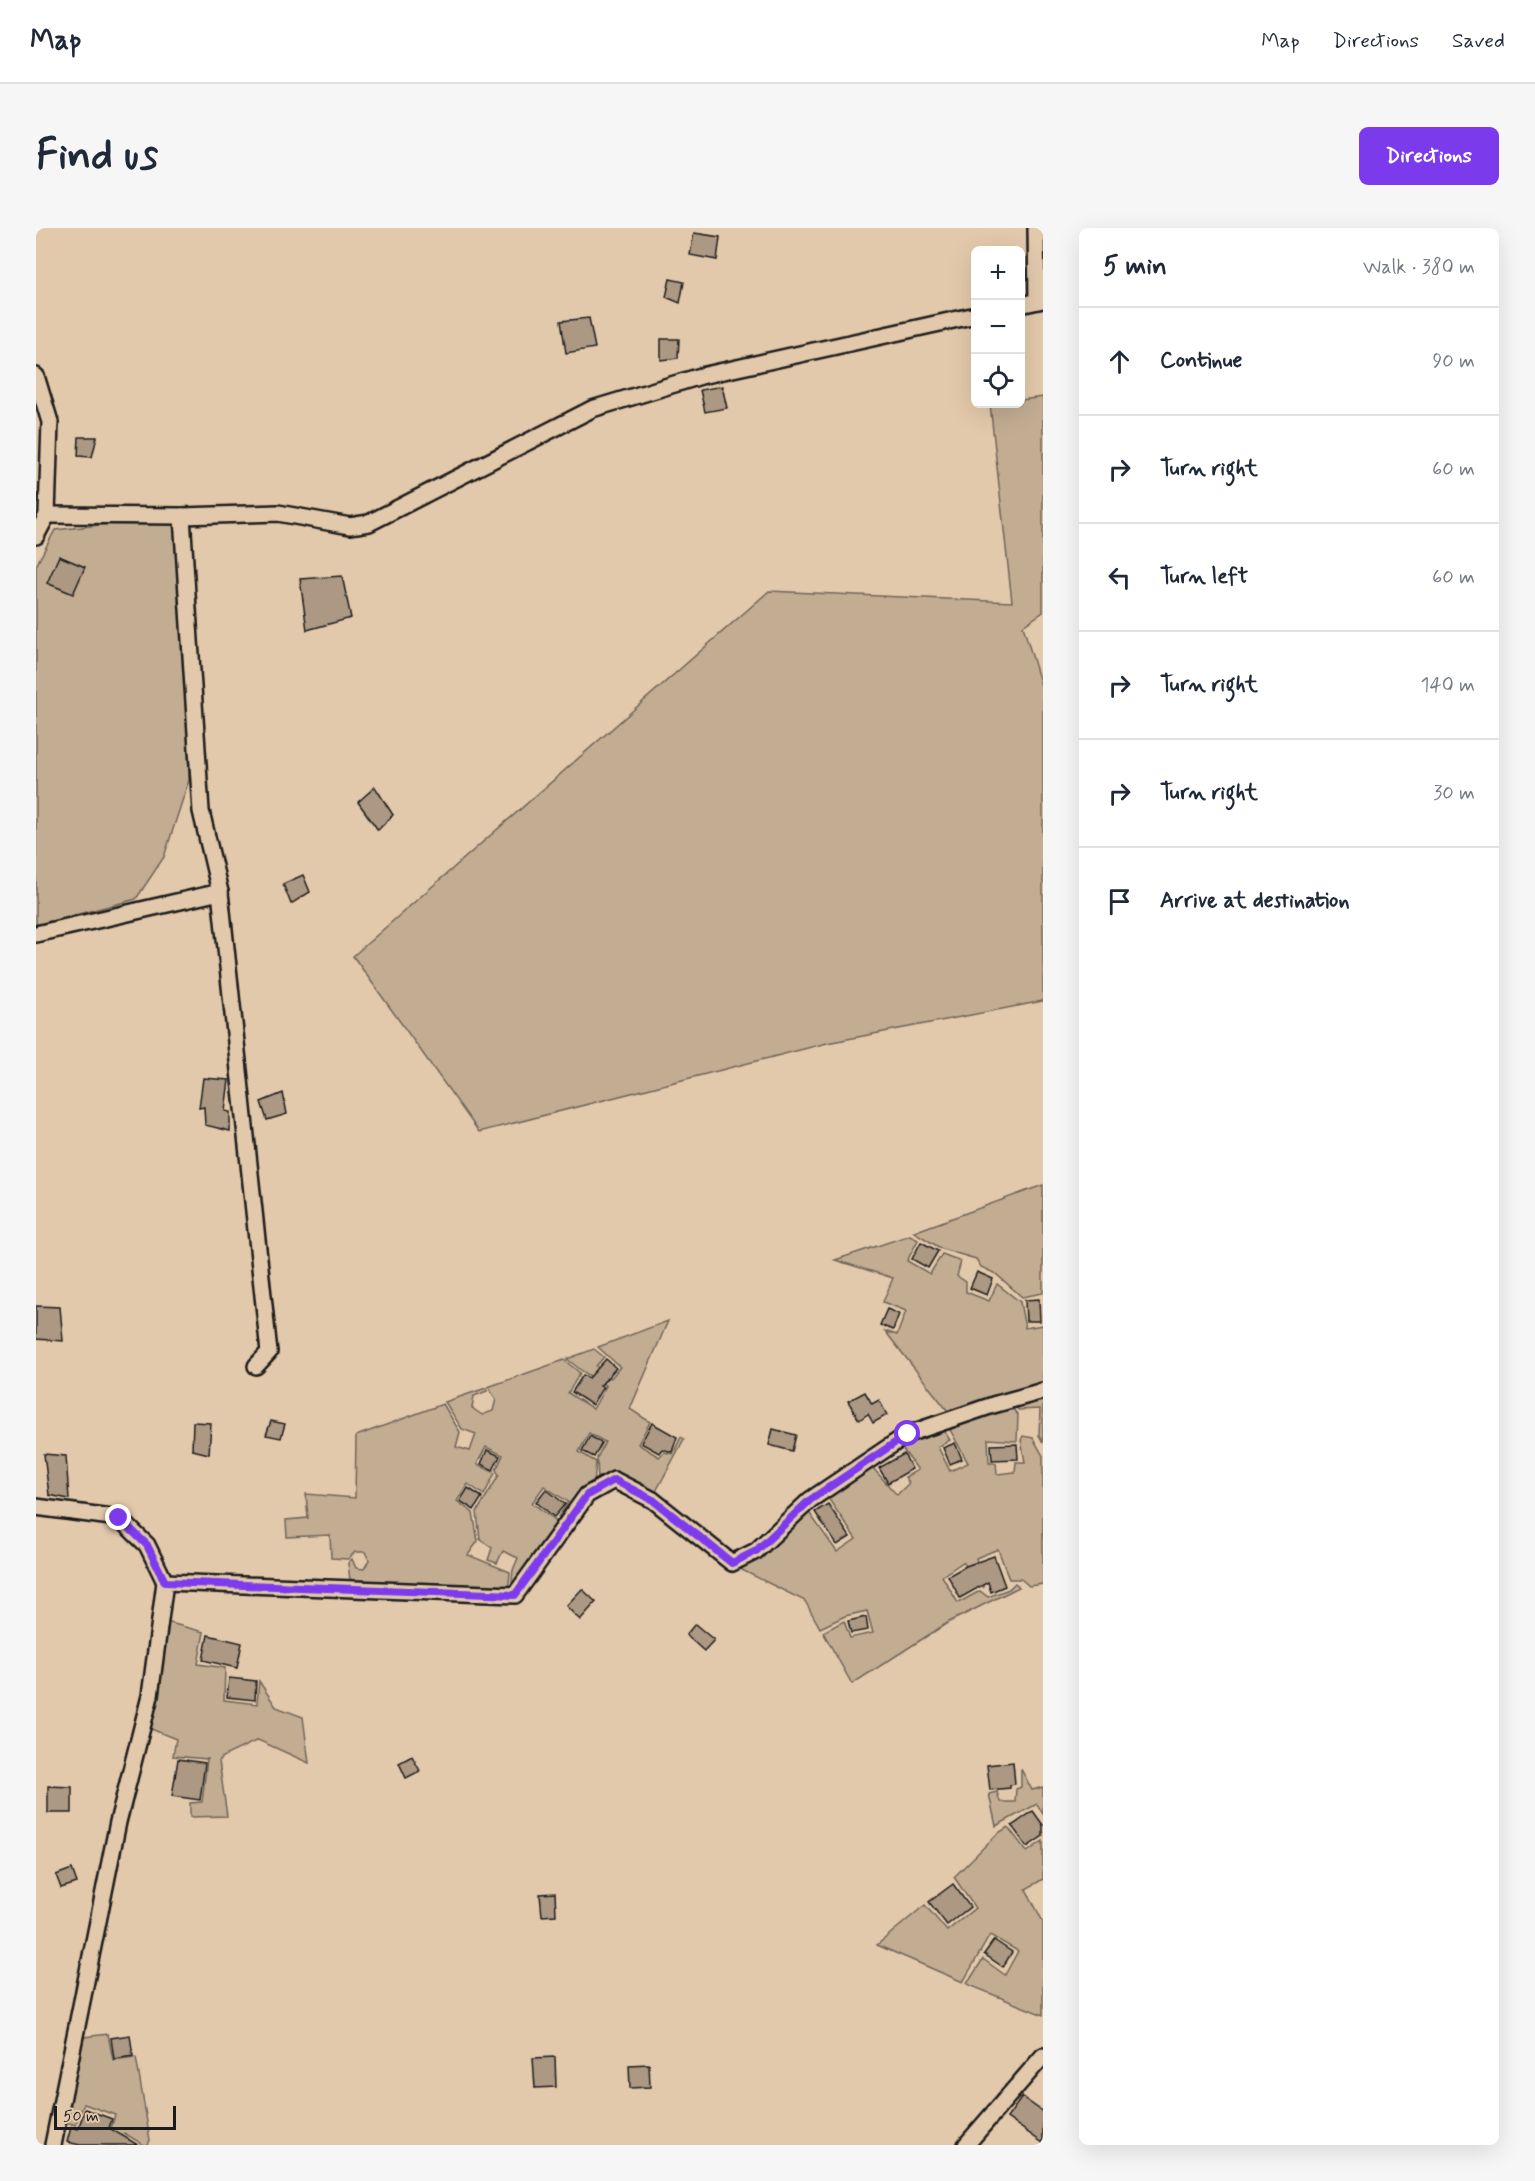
<!DOCTYPE html>
<meta charset="utf-8">
<style>
:root{--surface:#fff;--page:#f6f6f7;--text:#1f2937;--muted:#747a83;--line:#e0e1e3;--accent:#7c3aed}
body{margin:0;font-family:Mynerve,sans-serif;background:var(--page);color:var(--text)}
.controls{position:absolute;right:18px;top:18px;display:grid;overflow:hidden;border-radius:9px;box-shadow:0 6px 24px #0002}
.controls button{width:54px;height:54px;display:grid;place-items:center;padding:0;border:0;border-bottom:2px solid var(--line);background:var(--surface);color:var(--text);font:30px sans-serif}
.scale{position:absolute;left:18px;bottom:15px;width:122px;box-sizing:border-box;padding-left:6px;border:3px solid #1c1c1c;border-top:0;font-size:16px;line-height:21px;white-space:nowrap;color:#1c1c1c;-webkit-text-stroke:4px #e3c9ab;paint-order:stroke}
.stop{position:absolute;width:18px;height:18px;margin:-14px;border:4px solid #7c3aed;border-radius:50%;background:#fff}
.stop.end{background:#7c3aed;border-color:#fff;box-shadow:0 2px 6px #0008}
.list{margin:0;padding:0;list-style:none}
h2{display:flex;justify-content:space-between;align-items:center;height:78px;margin:0;padding:0 24px;font-size:26px}
h2 small{font-size:20px;font-weight:400;color:var(--muted)}
.list li{display:grid;grid-template-columns:39px 1fr auto;gap:18px;align-items:center;box-sizing:border-box;height:108px;padding:0 24px;border-top:2px solid var(--line)}
.list b{display:block;font-size:22px;white-space:nowrap}
.list em{font-size:20px;font-style:normal;color:var(--muted)}
.icon{flex:none;width:33px;height:33px;fill:none;stroke:currentColor;stroke-width:2;stroke-linecap:round;stroke-linejoin:round}
.map{position:relative;flex:none;width:1007px;height:1917px;overflow:hidden;border-radius:9px}
header{display:flex;align-items:center;gap:36px;box-sizing:border-box;height:84px;padding:0 30px;background:var(--surface);border-bottom:2px solid var(--line)}
header strong{font-size:28px}
nav{display:flex;gap:33px;margin-inline-start:auto;font-size:21px}
.intro{display:flex;align-items:center;justify-content:space-between;box-sizing:border-box;height:144px;padding:0 36px}
h1{margin:0;font-size:42px}
.button{padding:15px 27px;border-radius:9px;background:var(--accent);color:#fff;font-size:21px;font-weight:700}
main{display:flex;gap:36px;padding:0 36px}
aside{flex:1;background:var(--surface);border-radius:9px;box-shadow:0 6px 24px #0002}
.map>svg:first-child{display:block}
</style>
<header>
<strong>Map</strong>
<nav><a>Map</a><a>Directions</a><a>Saved</a></nav>
</header>
<div class="intro"><h1>Find us</h1><a class="button">Directions</a></div>
<main>
<div class="map">
<svg width="1007" height="1917" viewBox="0 0 1007 1917">
<rect width="100%" height="100%" fill="#e3c9ab"/>
<filter id="ink" filterUnits="userSpaceOnUse"><feTurbulence type="fractalNoise" baseFrequency=".0167" numOctaves="2"/><feDisplacementMap in="SourceGraphic" scale="12" xChannelSelector="R" yChannelSelector="G"/><feConvolveMatrix kernelMatrix="1 2 1 2 8 2 1 2 1" color-interpolation-filters="sRGB"/></filter>
<g filter="url(#ink)">
<g fill="#c2ad93" stroke="#6f6458" stroke-width="1.5">
<polygon points="1007,169 1007,384 987,398 1007,464 1007,773 791,815 443,904 317,728 733,363 976,374 954,176 984,176 985,172"/>
<polygon points="146,288 153,552 128,629 100,671 0,697 0,338 19,302"/>
<polygon points="1007,957 1007,1065 986,1069 960,1046 945,1039 940,1031 906,1021 878,1004"/>
<polygon points="874,1007 882,1012 871,1033 894,1046 906,1026 925,1033 921,1048 930,1054 930,1064 953,1073 961,1056 984,1074 989,1100 1007,1097 1007,1160 917,1188 911,1182 849,1103 861,1107 870,1083 847,1074 857,1050 799,1032"/>
<polygon points="632,1093 594,1181 614,1194 602,1216 623,1229 628,1224 637,1226 645,1209 648,1211 618,1267 576,1244 562,1252 561,1230 569,1214 553,1205 543,1224 560,1234 558,1255 526,1296 522,1289 532,1274 508,1258 496,1275 518,1291 523,1299 475,1361 477,1342 482,1330 467,1323 461,1335 452,1332 456,1320 444,1311 441,1284 463,1247 460,1242 467,1227 450,1219 441,1236 459,1245 448,1267 432,1256 421,1273 437,1285 442,1313 432,1327 474,1344 472,1366 315,1361 312,1335 316,1331 320,1340 328,1341 333,1332 329,1324 319,1324 312,1331 295,1330 294,1307 251,1309 250,1292 272,1290 270,1266 319,1270 320,1208 407,1176 424,1204 420,1219 434,1223 440,1206 426,1201 409,1174 450,1160 451,1163 438,1168 436,1180 446,1187 457,1183 460,1171 452,1159 528,1132 544,1145 532,1165 557,1181 570,1158 546,1143 531,1131 558,1121 568,1129 560,1138 575,1150 584,1139 562,1119"/>
<polygon points="1007,1168 1007,1215 1003,1207 1004,1181 982,1182 979,1174"/>
<polygon points="974,1178 982,1187 981,1213 952,1211 953,1235 960,1235 961,1246 979,1244 980,1234 989,1234 985,1212 987,1208 997,1210 1007,1228 1007,1356 993,1358 985,1351 973,1351 962,1321 940,1330 948,1360 927,1334 906,1348 922,1375 944,1363 952,1369 973,1361 979,1355 983,1359 913,1394 816,1456 787,1404 808,1393 814,1410 837,1405 831,1383 809,1388 784,1400 769,1373 702,1340 772,1283 801,1324 820,1311 790,1267 835,1238 861,1267 873,1255 869,1249 882,1242 865,1219 880,1209 906,1200 914,1212 902,1219 914,1243 932,1235 912,1198"/>
<polygon points="130,1394 168,1404 162,1436 189,1440 188,1472 221,1476 223,1453 240,1479 267,1489 273,1535 222,1512 186,1529 183,1533 191,1588 154,1589 154,1575 166,1574 171,1531 137,1528 140,1511 110,1499"/>
<polygon points="985,1541 996,1562 1007,1559 1007,1586 1001,1576 960,1598 953,1566 961,1564 964,1574 979,1574 980,1561 985,1559"/>
<polygon points="972,1599 991,1624 1007,1613 1007,1651 990,1661 1007,1694 1007,1787 931,1756 947,1731 969,1747 982,1723 954,1707 927,1754 841,1717 889,1677 911,1703 939,1680 918,1649 961,1606"/>
<polygon points="72,1806 77,1832 100,1829 114,1912 112,1917 108,1917 88,1905 81,1917 70,1917 79,1887 48,1876 39,1897 30,1894 48,1809"/>
</g>
<g fill="#ac9883" stroke="#1c1c1c" stroke-width="1.5">
<polygon points="658,5 684,9 681,32 654,27"/>
<polygon points="634,51 648,54 644,75 630,69"/>
<polygon points="553,90 559,120 530,125 525,93"/>
<polygon points="625,111 643,111 642,130 625,132"/>
<polygon points="686,158 691,180 669,184 664,162"/>
<polygon points="43,209 61,209 56,229 42,228"/>
<polygon points="23,328 49,339 37,366 11,355"/>
<polygon points="306,348 315,390 271,402 264,351"/>
<polygon points="339,559 357,587 342,602 322,574"/>
<polygon points="267,647 274,664 255,676 247,656"/>
<polygon points="167,850 193,852 189,883 194,884 194,903 169,897 168,879 163,880"/>
<polygon points="247,865 251,886 231,892 225,874"/>
<polygon points="885,1014 902,1023 892,1040 876,1031"/>
<polygon points="941,1044 957,1051 951,1067 934,1060"/>
<polygon points="1003,1071 1004,1093 990,1093 989,1072"/>
<polygon points="0,1078 24,1079 27,1113 0,1111"/>
<polygon points="851,1081 863,1086 857,1102 844,1097"/>
<polygon points="570,1131 580,1140 564,1158 567,1159 556,1177 536,1164 547,1147 553,1150"/>
<polygon points="829,1164 836,1176 843,1172 851,1187 837,1195 832,1186 823,1192 812,1173"/>
<polygon points="235,1193 249,1196 245,1210 230,1207"/>
<polygon points="157,1194 175,1195 173,1226 156,1222"/>
<polygon points="616,1195 641,1209 636,1224 626,1221 623,1225 605,1215"/>
<polygon points="737,1201 760,1207 756,1223 733,1217"/>
<polygon points="554,1208 566,1215 558,1229 546,1223"/>
<polygon points="919,1215 926,1231 914,1236 907,1220"/>
<polygon points="981,1216 982,1231 956,1232 955,1217"/>
<polygon points="451,1222 464,1228 457,1242 445,1236"/>
<polygon points="8,1226 30,1228 33,1271 13,1267"/>
<polygon points="868,1226 876,1241 852,1255 843,1240"/>
<polygon points="432,1260 446,1269 438,1282 424,1273"/>
<polygon points="510,1261 529,1276 518,1289 500,1274"/>
<polygon points="792,1276 814,1309 801,1317 779,1284"/>
<polygon points="958,1328 969,1358 955,1364 952,1354 924,1370 912,1348 930,1338"/>
<polygon points="546,1361 560,1374 544,1392 530,1378"/>
<polygon points="830,1389 832,1402 815,1405 812,1393"/>
<polygon points="659,1396 678,1412 668,1423 650,1407"/>
<polygon points="172,1407 206,1415 201,1440 167,1432"/>
<polygon points="193,1450 220,1453 219,1472 191,1469"/>
<polygon points="376,1528 384,1543 370,1550 363,1535"/>
<polygon points="142,1531 169,1535 164,1572 136,1568"/>
<polygon points="977,1534 979,1556 974,1557 974,1560 954,1562 951,1537"/>
<polygon points="12,1558 36,1559 36,1585 12,1585"/>
<polygon points="997,1583 1007,1597 1007,1608 991,1619 976,1598"/>
<polygon points="36,1641 41,1655 25,1660 20,1647"/>
<polygon points="917,1656 934,1679 911,1697 893,1674"/>
<polygon points="519,1665 520,1687 506,1688 504,1666"/>
<polygon points="958,1712 976,1724 967,1739 948,1726"/>
<polygon points="94,1807 97,1828 78,1831 75,1810"/>
<polygon points="519,1829 520,1859 499,1860 497,1830"/>
<polygon points="613,1836 614,1859 594,1860 593,1837"/>
<polygon points="986,1869 1007,1884 1007,1915 971,1890"/>
<polygon points="49,1881 76,1891 73,1900 102,1917 44,1917 31,1914 35,1899 42,1901"/>
</g>
<g fill="none" stroke-linecap="round" stroke-linejoin="round">
<g stroke="#1c1c1c" stroke-width="20">
<g id="minor">
<polyline points="1000,0 1001,73"/>
<polyline points="984,77 1007,72"/>
<polyline points="0,148 14,194 11,287 0,308"/>
<polyline points="11,287 146,288 242,285 314,298 333,295 556,181 665,148 940,87"/>
<polyline points="146,288 165,583 184,664 233,1124 220,1138"/>
<polyline points="0,706 184,664"/>
<polyline points="0,1279 83,1290 111,1317 129,1354 479,1367 551,1267 578,1252 617,1272 696,1335 720,1323 774,1272 872,1206 957,1177 1007,1163"/>
<polyline points="17,1917 82,1594 114,1468 129,1354"/>
<polyline points="930,1917 1007,1828"/>
</g>
</g>
<use href="#minor" stroke="#e3c9ab" stroke-width="15"/>
</g>
</g>
<g fill="none" stroke-linecap="round" stroke-linejoin="round" filter="url(#ink)">
<polyline stroke="#7c3aed" stroke-width="8" points="83,1290 111,1317 129,1354 479,1367 551,1267 578,1252 617,1272 696,1335 720,1323 774,1272 872,1206"/>
</g>
</svg>
<div class="controls">
<button>+</button>
<button>−</button>
<button><svg class="icon" aria-label="locate" viewBox="0 0 24 24"><circle cx="12" cy="12" r="6"/><path d="M12 2v4M12 18v4M2 12h4M18 12h4"/></svg></button>
</div>
<div class="scale">50 m</div>
<div class="stop" style="left:872px;top:1206px"></div>
<div class="stop end" style="left:83px;top:1290px"></div>
</div>
<aside>
<h2>5 min<small>Walk · 380 m</small></h2>
<ul class="list">
<li><svg class="icon" aria-label="ahead" viewBox="0 0 24 24"><path d="M12 20V5M6 11l6-6 6 6"/></svg><div><b>Continue</b></div><em>90 m</em></li>
<li><svg class="icon" aria-label="right" viewBox="0 0 24 24"><path d="M7 20v-9h11M14 6l5 5-5 5"/></svg><div><b>Turn right</b></div><em>60 m</em></li>
<li><svg class="icon" aria-label="left" viewBox="0 0 24 24"><path d="M17 20v-9H6M10 6l-5 5 5 5"/></svg><div><b>Turn left</b></div><em>60 m</em></li>
<li><svg class="icon" aria-label="right" viewBox="0 0 24 24"><path d="M7 20v-9h11M14 6l5 5-5 5"/></svg><div><b>Turn right</b></div><em>140 m</em></li>
<li><svg class="icon" aria-label="right" viewBox="0 0 24 24"><path d="M7 20v-9h11M14 6l5 5-5 5"/></svg><div><b>Turn right</b></div><em>30 m</em></li>
<li><svg class="icon" aria-label="arrive" viewBox="0 0 24 24"><path d="M6 21V4h12l-3 4 3 4H6"/></svg><div><b>Arrive at destination</b></div></li>
</ul>
</aside>
</main>
